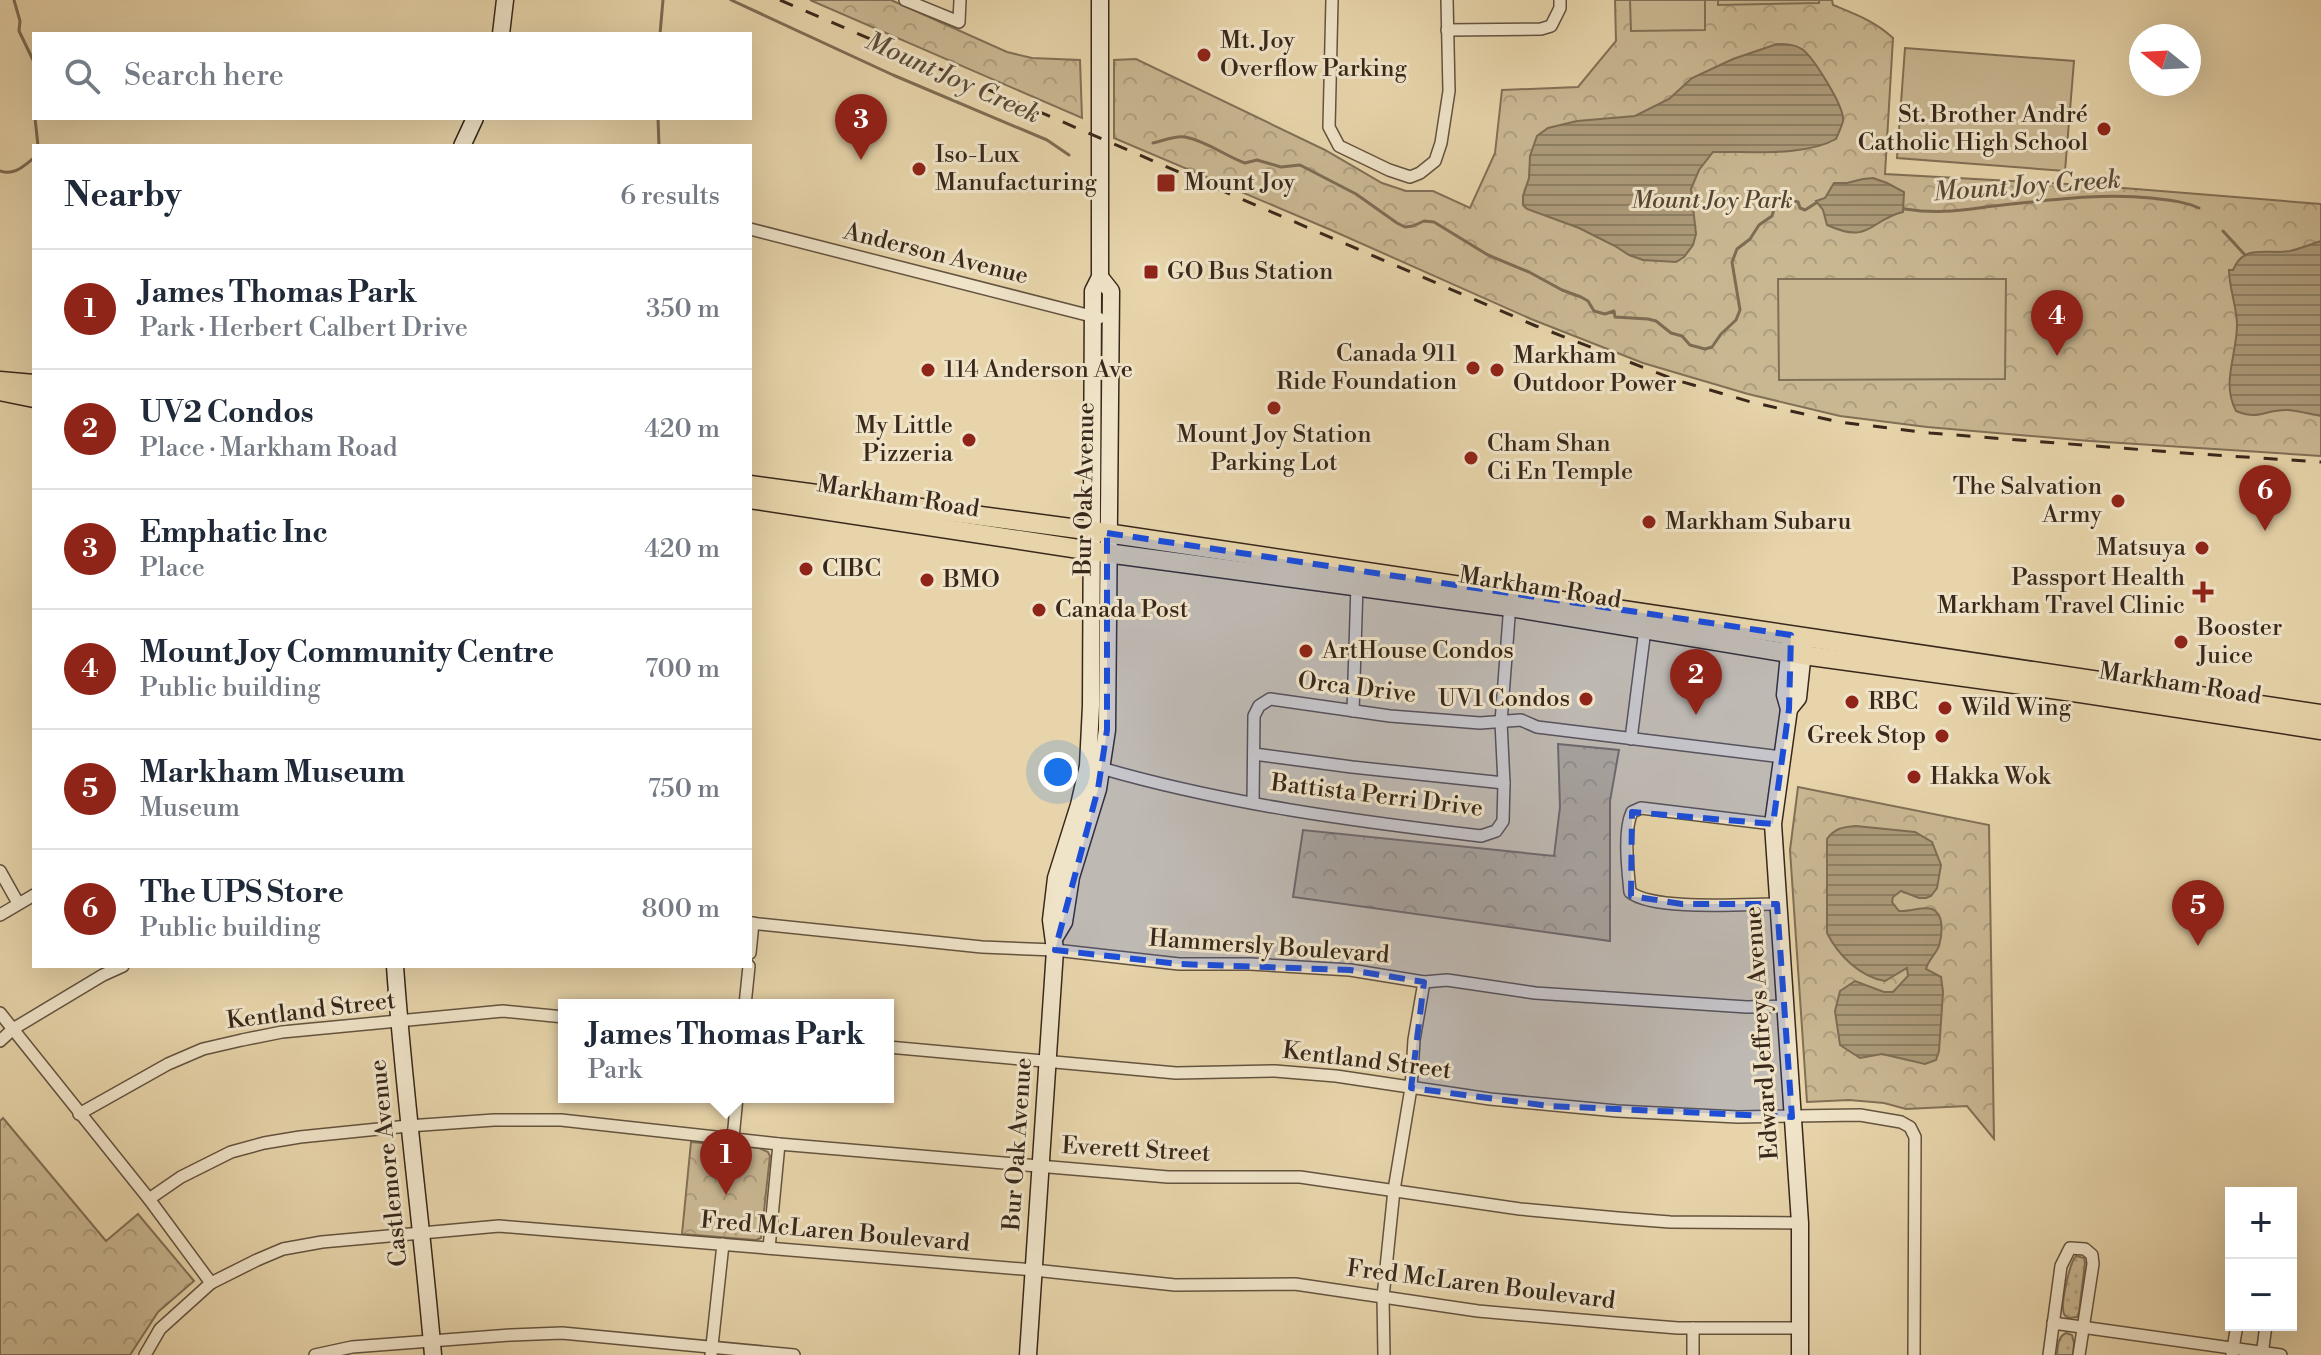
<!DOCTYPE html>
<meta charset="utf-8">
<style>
:root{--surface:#fff;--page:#f2f2f3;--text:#1f2937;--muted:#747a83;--line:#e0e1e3;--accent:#8f2418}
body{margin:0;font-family:"Libre Bodoni",serif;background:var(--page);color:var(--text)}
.controls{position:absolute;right:24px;bottom:24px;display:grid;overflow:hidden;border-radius:0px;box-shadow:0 8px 32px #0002}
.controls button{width:72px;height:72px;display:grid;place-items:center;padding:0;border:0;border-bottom:2px solid var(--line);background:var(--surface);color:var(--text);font:40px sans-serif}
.compass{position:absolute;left:2129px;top:24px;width:72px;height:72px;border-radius:50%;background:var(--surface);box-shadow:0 8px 32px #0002;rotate:288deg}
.you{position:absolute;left:1058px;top:772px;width:28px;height:28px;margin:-20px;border:6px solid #fff;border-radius:50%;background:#1a73e8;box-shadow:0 0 0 12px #1a73e833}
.badge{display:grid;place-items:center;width:52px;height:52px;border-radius:50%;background:var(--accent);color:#fff;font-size:26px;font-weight:700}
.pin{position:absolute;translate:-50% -66px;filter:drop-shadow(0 2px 4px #0008)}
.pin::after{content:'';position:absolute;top:42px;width:28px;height:24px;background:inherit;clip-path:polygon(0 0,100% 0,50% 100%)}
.popup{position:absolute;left:558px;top:999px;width:336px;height:104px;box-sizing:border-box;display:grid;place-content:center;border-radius:0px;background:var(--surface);filter:drop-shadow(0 2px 6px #0005);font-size:26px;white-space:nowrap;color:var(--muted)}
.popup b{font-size:30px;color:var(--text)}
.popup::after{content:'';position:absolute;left:50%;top:100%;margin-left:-16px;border:16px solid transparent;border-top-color:var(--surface)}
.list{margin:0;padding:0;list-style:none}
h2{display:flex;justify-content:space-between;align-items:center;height:104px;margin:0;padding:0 32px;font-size:34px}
h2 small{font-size:26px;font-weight:400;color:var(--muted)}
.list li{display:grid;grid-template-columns:52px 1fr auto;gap:24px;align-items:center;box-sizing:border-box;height:120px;padding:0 32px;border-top:2px solid var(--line)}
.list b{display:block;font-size:30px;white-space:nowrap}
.list p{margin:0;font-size:26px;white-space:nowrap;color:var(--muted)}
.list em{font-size:26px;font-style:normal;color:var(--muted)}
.icon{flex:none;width:44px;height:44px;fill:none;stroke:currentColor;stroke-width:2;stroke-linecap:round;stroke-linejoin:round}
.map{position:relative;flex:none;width:2321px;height:1355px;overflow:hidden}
.search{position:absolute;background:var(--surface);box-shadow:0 8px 32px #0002;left:32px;top:32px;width:720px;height:88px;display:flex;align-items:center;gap:20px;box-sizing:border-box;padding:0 28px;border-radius:0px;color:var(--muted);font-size:30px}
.panel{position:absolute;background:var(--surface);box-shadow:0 8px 32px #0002;left:32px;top:144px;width:720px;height:824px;border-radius:0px}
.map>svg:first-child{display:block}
</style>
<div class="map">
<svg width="2321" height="1355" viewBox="0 0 2321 1355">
<defs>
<pattern id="grass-dots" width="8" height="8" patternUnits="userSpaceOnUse" patternTransform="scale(2)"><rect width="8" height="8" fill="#c9b792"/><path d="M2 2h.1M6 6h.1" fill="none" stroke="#ad9d7d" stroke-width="1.8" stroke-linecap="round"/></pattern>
<pattern id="park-crowns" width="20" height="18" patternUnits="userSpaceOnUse" patternTransform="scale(2)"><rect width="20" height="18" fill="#c9b792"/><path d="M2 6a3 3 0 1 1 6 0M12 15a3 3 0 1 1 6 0" fill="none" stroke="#ad9d7d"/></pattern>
<pattern id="water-rules" width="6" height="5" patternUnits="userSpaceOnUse" patternTransform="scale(2)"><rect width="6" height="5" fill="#ac9a79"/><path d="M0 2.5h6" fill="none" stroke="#8d7e62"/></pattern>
</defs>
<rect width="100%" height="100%" fill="#e7d4aa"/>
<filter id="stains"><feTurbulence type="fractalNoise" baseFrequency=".0025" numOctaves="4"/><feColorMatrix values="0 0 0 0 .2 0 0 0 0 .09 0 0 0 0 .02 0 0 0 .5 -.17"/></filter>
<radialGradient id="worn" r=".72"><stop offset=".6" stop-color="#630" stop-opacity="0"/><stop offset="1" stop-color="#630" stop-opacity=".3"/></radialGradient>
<g fill="url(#grass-dots)" stroke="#817056" stroke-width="2">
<path d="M2076,1256l8,2 1,5 -6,49 -2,5 -9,1c-1,-1 -3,-2 -4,-4 -4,-10 6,-52 12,-58z"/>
<path d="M2066,1333l6,2 2,8 -1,12h-16c1,-8 0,-18 9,-22z"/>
</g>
<g fill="url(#park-crowns)" stroke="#817056" stroke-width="2">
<polygon points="810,0 891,0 1007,52 1032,58 1080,60 1082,118"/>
<path d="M1615,0h217l1,5c22,9 42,16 60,33l-8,136 201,11 235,19v252l-231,-15 -163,-14 -87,-11 -92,-22 -105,-31 -112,-44 -200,-89 -217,-92v-78l22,-1 189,91 57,33 24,8h27l37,17 25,-55 7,-63 76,-3 38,-46z"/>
<polygon points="1558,744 1619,750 1610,801 1610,941 1293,897 1303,830 1554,856 1560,807"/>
<polygon points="1798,787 1989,825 1994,1139 1967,1106 1906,1109 1884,1103 1849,1100 1807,1102 1790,850"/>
<polygon points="3,1118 106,1241 138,1214 194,1281 158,1312 130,1355 0,1355 0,1121"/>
<polygon points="691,1142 759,1148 768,1152 770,1156 761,1238 756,1240 682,1234"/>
</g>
<g fill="#c9b792" stroke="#817056" stroke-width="2">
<polygon points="1630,0 1705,0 1705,30 1631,31"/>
<polygon points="1718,0 1819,0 1819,3 1718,5"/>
<polygon points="1905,48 2074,61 2065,171 1897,158"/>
<polygon points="1778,279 2006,279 2005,379 1779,380"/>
</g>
<g fill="url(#water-rules)" stroke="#7e6c53" stroke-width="2">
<path d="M1777,44c9,0 17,0 25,5 11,8 43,58 41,72 -1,5 -5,13 -7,18 -32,18 -87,12 -123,13l-14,18 -8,19 5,45 -3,11 -9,12 -8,5 -33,-2 -14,-5 -14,-9 -36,-18 -52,-19 -4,-4v-9l6,-18 1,-22 7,-20 11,-8 29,-7 58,-5 34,-17 23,-21 41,-19z"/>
<path d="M1873,178l14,5 17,9 -1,20c-34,8 -32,33 -76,13l-4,-15 -7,-9 9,-3 9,-15h13l16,-4z"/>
<path d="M2321,241v175c-11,-2 -22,-5 -33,-6 -23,-1 -28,11 -52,1 -15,-28 1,-56 1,-86 0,-18 -8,-37 -8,-55h4c11,-27 34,-15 57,-19 10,-2 21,-7 31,-10z"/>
<path d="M1856,826l59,6 17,10 9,23 -4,23 -6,8 -5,2h-7l-18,-7 -8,6 -1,5 7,9c11,1 24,-5 33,-2 13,5 10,26 7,37 -3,8 -11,14 -13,23l15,8 2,15 -4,59 -3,9 -11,4 -43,-10 -22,4 -20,-13 -5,-34 5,-20 15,-10 29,11h9l15,-16 -1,-8 -22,13c-25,-4 -47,-26 -58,-48v-94c8,-11 16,-12 29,-13z"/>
</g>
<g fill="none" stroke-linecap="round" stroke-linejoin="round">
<g stroke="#7e6c53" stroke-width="3">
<polyline points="14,0 20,21 19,31 34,62"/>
<polyline points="731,0 893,75 1047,140 1069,155"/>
<polyline points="660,34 663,0"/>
<polyline points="35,118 38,146"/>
<polyline points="658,118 659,146"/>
<path d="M1153,143c10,-2 22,-8 32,-6 22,4 40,19 60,26l12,-3 24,7 19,-2 56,29 41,29 8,4 8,-1 11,-5 10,1 54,33 41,17 33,18 19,7 7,4 6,10 11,3 9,-3 1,6 33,2 8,2 15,12 11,3 8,9 15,4 7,-2 9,-13 15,-14 4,-10 -8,-48 5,-13 13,-10 9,-14 13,-9 3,-10h10c5,-4 7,-6 13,-4l2,6 5,2 11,-7"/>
<path d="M0,171c15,5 23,-5 34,-13"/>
<path d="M1905,209c38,6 61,0 98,-4 49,-5 99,-12 148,-7 17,2 32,3 48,10"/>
<polyline points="2223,231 2245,255"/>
</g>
<g stroke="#64533f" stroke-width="14">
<g id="street">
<polyline points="905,0 959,22 960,0"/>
<polyline points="1332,0 1329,127 1339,146 1389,170 1410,177 1420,173 1435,161 1441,143 1449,91 1447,0"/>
<polyline points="1447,30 1541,29 1551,26 1560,8 1560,0"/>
<polyline points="750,229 1099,318"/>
<polyline points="1353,711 1357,585"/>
<polyline points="1631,739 1645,629"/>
<polyline points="1254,754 1352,767 1504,783"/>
<path d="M1101,768c124,36 253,53 380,68l15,-5 7,-10 1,-38 -3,-61 9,-118"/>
<polyline points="1253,803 1254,716 1259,706 1270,699 1390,716 1480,723 1521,720 1537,727 1782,757"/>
<path d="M1773,824l-132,-16 -9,4c-9,19 -4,59 -2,80 23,19 115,12 147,12"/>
<polyline points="0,871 18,903"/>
<polyline points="0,915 34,895"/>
<polyline points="750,923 982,947 1055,950 1179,964 1250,964 1350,970 1424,982 1447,980 1535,993 1747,1007 1785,1006"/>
<polyline points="750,953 753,923"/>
<polyline points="745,1005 749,966"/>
<polyline points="0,1013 149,1199 211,1283"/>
<polyline points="0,1041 13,1029 103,975 123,966"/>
<polyline points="888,1047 1176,1073 1275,1071 1336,1076 1490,1099 1617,1111 1738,1117 1860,1115 1901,1122 1910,1127 1915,1137 1914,1355"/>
<polyline points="79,1114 168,1064 203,1049 242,1040 282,1032 503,1011 564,1017"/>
<polyline points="733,1138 737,1097"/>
<polyline points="149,1199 181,1177 231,1152 264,1143 300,1137 408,1126 494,1120 561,1120 779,1144 1168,1177 1300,1177 1520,1209 1618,1218 1670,1222 1800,1223"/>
<polyline points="769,1248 779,1144"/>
<polyline points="2053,1323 2281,1355"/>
<polyline points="2232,1354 2237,1325"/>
<polyline points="145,1355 160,1329 211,1283 257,1260 283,1249 322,1242 499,1226 1034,1270 1175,1285 1295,1284 1478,1311 1616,1323 1678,1328 1800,1328"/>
<polyline points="315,1355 352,1347 511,1335 562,1333 794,1355"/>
<polyline points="711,1355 723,1244"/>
<polyline points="1384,1355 1383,1297 1394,1190 1411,1088 1414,1040 1424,982"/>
<polyline points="1693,1355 1693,1328"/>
<polyline points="2049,1355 2061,1266 2070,1248 2085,1249 2092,1255 2093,1264 2079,1355"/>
<polyline points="2262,1355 2266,1325"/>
</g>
</g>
<g stroke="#39281b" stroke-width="19">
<g id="secondary">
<polyline points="501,34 505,0"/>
<polyline points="462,146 475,118"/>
<polyline points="1790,644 1785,695 1789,709 1773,824 1800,1223 1800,1355"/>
<polyline points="1789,709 1798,698 1804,642"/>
<polyline points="1055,937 1064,922 1071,877 1098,789 1107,730 1111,291 1100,277"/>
<path d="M395,966c9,130 27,259 38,389"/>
<polyline points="1028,1355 1055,950 1051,920 1056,878 1079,805 1088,766 1091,706 1093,291 1100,277 1100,0"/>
</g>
</g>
<g stroke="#39281b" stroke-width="21">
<g id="primary">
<polyline points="0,381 34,384"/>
<polyline points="0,391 34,398"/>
<polyline points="750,485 1093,531 2321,714"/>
<polyline points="750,499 1092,551 1510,607 1789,653 2080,693 2321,730"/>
</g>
</g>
<use href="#street" stroke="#efe3c8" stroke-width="11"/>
<use href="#secondary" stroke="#efe3c8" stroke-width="16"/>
<use href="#primary" stroke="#e7d4aa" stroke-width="18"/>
<polyline stroke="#39281b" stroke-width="3" stroke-dasharray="14 14" stroke-linecap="butt" points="780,0 1536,326 1676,380 1751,402 1839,422 1930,433 2184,453 2321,462"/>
</g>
<path fill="#1d4ed8" fill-opacity="0.2" stroke="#1d4ed8" stroke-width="6" stroke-dasharray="16 10" stroke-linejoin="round" d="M1107,533l684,102 -2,74 -16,115 -141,-12 -1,84 51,8h95l15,213 -242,-11 -139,-18 13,-106 -74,-12 -171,-6 -124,-14 43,-161 9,-59z"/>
<g fill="#8f2418" stroke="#efe3c8" stroke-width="3">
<circle cx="1204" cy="55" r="8"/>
<circle cx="2104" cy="129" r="8"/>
<circle cx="919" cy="169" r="8"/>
<rect x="1156" y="173" width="20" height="20" rx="4"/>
<rect x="1143" y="264" width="16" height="16" rx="4"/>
<circle cx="1473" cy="368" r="8"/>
<circle cx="928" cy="370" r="8"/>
<circle cx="1497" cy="370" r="8"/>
<circle cx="1274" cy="408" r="8"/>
<circle cx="969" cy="440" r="8"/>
<circle cx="1471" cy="458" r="8"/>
<circle cx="2118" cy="501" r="8"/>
<circle cx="1649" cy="522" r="8"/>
<circle cx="2202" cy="548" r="8"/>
<circle cx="806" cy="569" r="8"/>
<circle cx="927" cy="580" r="8"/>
<path d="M2199 580h8v8h8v8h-8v8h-8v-8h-8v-8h8z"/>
<circle cx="1039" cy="610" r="8"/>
<circle cx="2181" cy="642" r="8"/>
<circle cx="1306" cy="651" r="8"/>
<circle cx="1586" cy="699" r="8"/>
<circle cx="1852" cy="702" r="8"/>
<circle cx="1945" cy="708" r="8"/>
<circle cx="1942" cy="736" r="8"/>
<circle cx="1914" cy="777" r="8"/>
</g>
<g text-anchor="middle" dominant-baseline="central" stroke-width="6" stroke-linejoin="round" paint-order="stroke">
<g font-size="24" fill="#39281b" stroke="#efe3c8" text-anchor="start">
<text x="1220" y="41">Mt. Joy<tspan x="1220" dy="28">Overflow Parking</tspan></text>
<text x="2088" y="115" text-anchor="end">St. Brother André<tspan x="2088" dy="28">Catholic High School</tspan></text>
<text x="935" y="155">Iso-Lux<tspan x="935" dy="28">Manufacturing</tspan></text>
<text x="1184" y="183">Mount Joy</text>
<text x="1167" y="272">GO Bus Station</text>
<text x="1457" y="354" text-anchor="end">Canada 911<tspan x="1457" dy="28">Ride Foundation</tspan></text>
<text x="1513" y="356">Markham<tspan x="1513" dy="28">Outdoor Power</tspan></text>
<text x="944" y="370">114 Anderson Ave</text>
<text x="953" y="426" text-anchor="end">My Little<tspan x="953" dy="28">Pizzeria</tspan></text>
<text x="1274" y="435" text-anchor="middle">Mount Joy Station<tspan x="1274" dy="28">Parking Lot</tspan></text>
<text x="1487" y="444">Cham Shan<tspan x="1487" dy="28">Ci En Temple</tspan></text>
<text x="2102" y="487" text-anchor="end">The Salvation<tspan x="2102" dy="28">Army</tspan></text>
<text x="1665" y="522">Markham Subaru</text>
<text x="2186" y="548" text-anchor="end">Matsuya</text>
<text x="822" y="569">CIBC</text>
<text x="2185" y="578" text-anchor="end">Passport Health<tspan x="2185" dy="28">Markham Travel Clinic</tspan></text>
<text x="943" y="580">BMO</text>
<text x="1055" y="610">Canada Post</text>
<text x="2197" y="628">Booster<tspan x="2197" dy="28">Juice</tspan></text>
<text x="1322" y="651">ArtHouse Condos</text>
<text x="1570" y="699" text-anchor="end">UV1 Condos</text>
<text x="1868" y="702">RBC</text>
<text x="1961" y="708">Wild Wing</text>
<text x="1926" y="736" text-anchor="end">Greek Stop</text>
<text x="1930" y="777">Hakka Wok</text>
</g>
<g font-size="24" font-style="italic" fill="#564533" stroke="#efe3c8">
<text x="1712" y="201">Mount Joy Park</text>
</g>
<g font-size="24" fill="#39281b" stroke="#efe3c8">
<text transform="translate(936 254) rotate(14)">Anderson Avenue</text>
<text transform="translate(1085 489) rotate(-89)">Bur Oak Avenue</text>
<text transform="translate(898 497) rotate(9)">Markham Road</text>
<text transform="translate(1540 588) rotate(9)">Markham Road</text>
<text transform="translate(2180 684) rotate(9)">Markham Road</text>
<text transform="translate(1357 688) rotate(7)">Orca Drive</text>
<text transform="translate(1377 796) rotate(7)">Battista Perri Drive</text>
<text transform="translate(1269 947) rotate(4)">Hammersly Boulevard</text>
<text transform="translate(311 1011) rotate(-7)">Kentland Street</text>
<text transform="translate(1762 1033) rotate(-94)">Edward Jeffreys Avenue</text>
<text transform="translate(1367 1061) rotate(7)">Kentland Street</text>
<text transform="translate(1018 1144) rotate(-86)">Bur Oak Avenue</text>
<text transform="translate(1136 1150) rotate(3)">Everett Street</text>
<text transform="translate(389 1163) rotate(-96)">Castlemore Avenue</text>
<text transform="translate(835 1232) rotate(5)">Fred McLaren Boulevard</text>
<text transform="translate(1481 1285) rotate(7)">Fred McLaren Boulevard</text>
</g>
<g font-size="26" font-style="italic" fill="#5c4a37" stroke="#efe3c8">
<text transform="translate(953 78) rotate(24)">Mount Joy Creek</text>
<text transform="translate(2027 186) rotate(-4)">Mount Joy Creek</text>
</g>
</g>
<rect width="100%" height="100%" filter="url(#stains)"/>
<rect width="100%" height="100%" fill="url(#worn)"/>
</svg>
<div class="controls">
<button>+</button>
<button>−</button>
</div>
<svg class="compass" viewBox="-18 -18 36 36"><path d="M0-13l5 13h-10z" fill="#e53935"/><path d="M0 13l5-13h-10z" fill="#747a83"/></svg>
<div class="you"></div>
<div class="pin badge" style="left:726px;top:1195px">1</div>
<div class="popup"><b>James Thomas Park</b>Park</div>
<div class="pin badge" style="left:1696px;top:715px">2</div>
<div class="pin badge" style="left:861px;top:160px">3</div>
<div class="pin badge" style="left:2057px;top:356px">4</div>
<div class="pin badge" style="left:2198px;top:946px">5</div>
<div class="pin badge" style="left:2265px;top:531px">6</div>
<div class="search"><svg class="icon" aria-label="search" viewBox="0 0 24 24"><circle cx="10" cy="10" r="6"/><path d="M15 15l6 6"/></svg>Search here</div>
<section class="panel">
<h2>Nearby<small>6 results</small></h2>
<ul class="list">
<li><span class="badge">1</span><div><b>James Thomas Park</b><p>Park · Herbert Calbert Drive</p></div><em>350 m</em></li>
<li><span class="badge">2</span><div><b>UV2 Condos</b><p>Place · Markham Road</p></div><em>420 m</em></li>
<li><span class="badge">3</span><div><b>Emphatic Inc</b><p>Place</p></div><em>420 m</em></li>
<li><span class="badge">4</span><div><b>Mount Joy Community Centre</b><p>Public building</p></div><em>700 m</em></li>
<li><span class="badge">5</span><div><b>Markham Museum</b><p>Museum</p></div><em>750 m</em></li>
<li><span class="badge">6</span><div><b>The UPS Store</b><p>Public building</p></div><em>800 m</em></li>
</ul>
</section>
</div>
